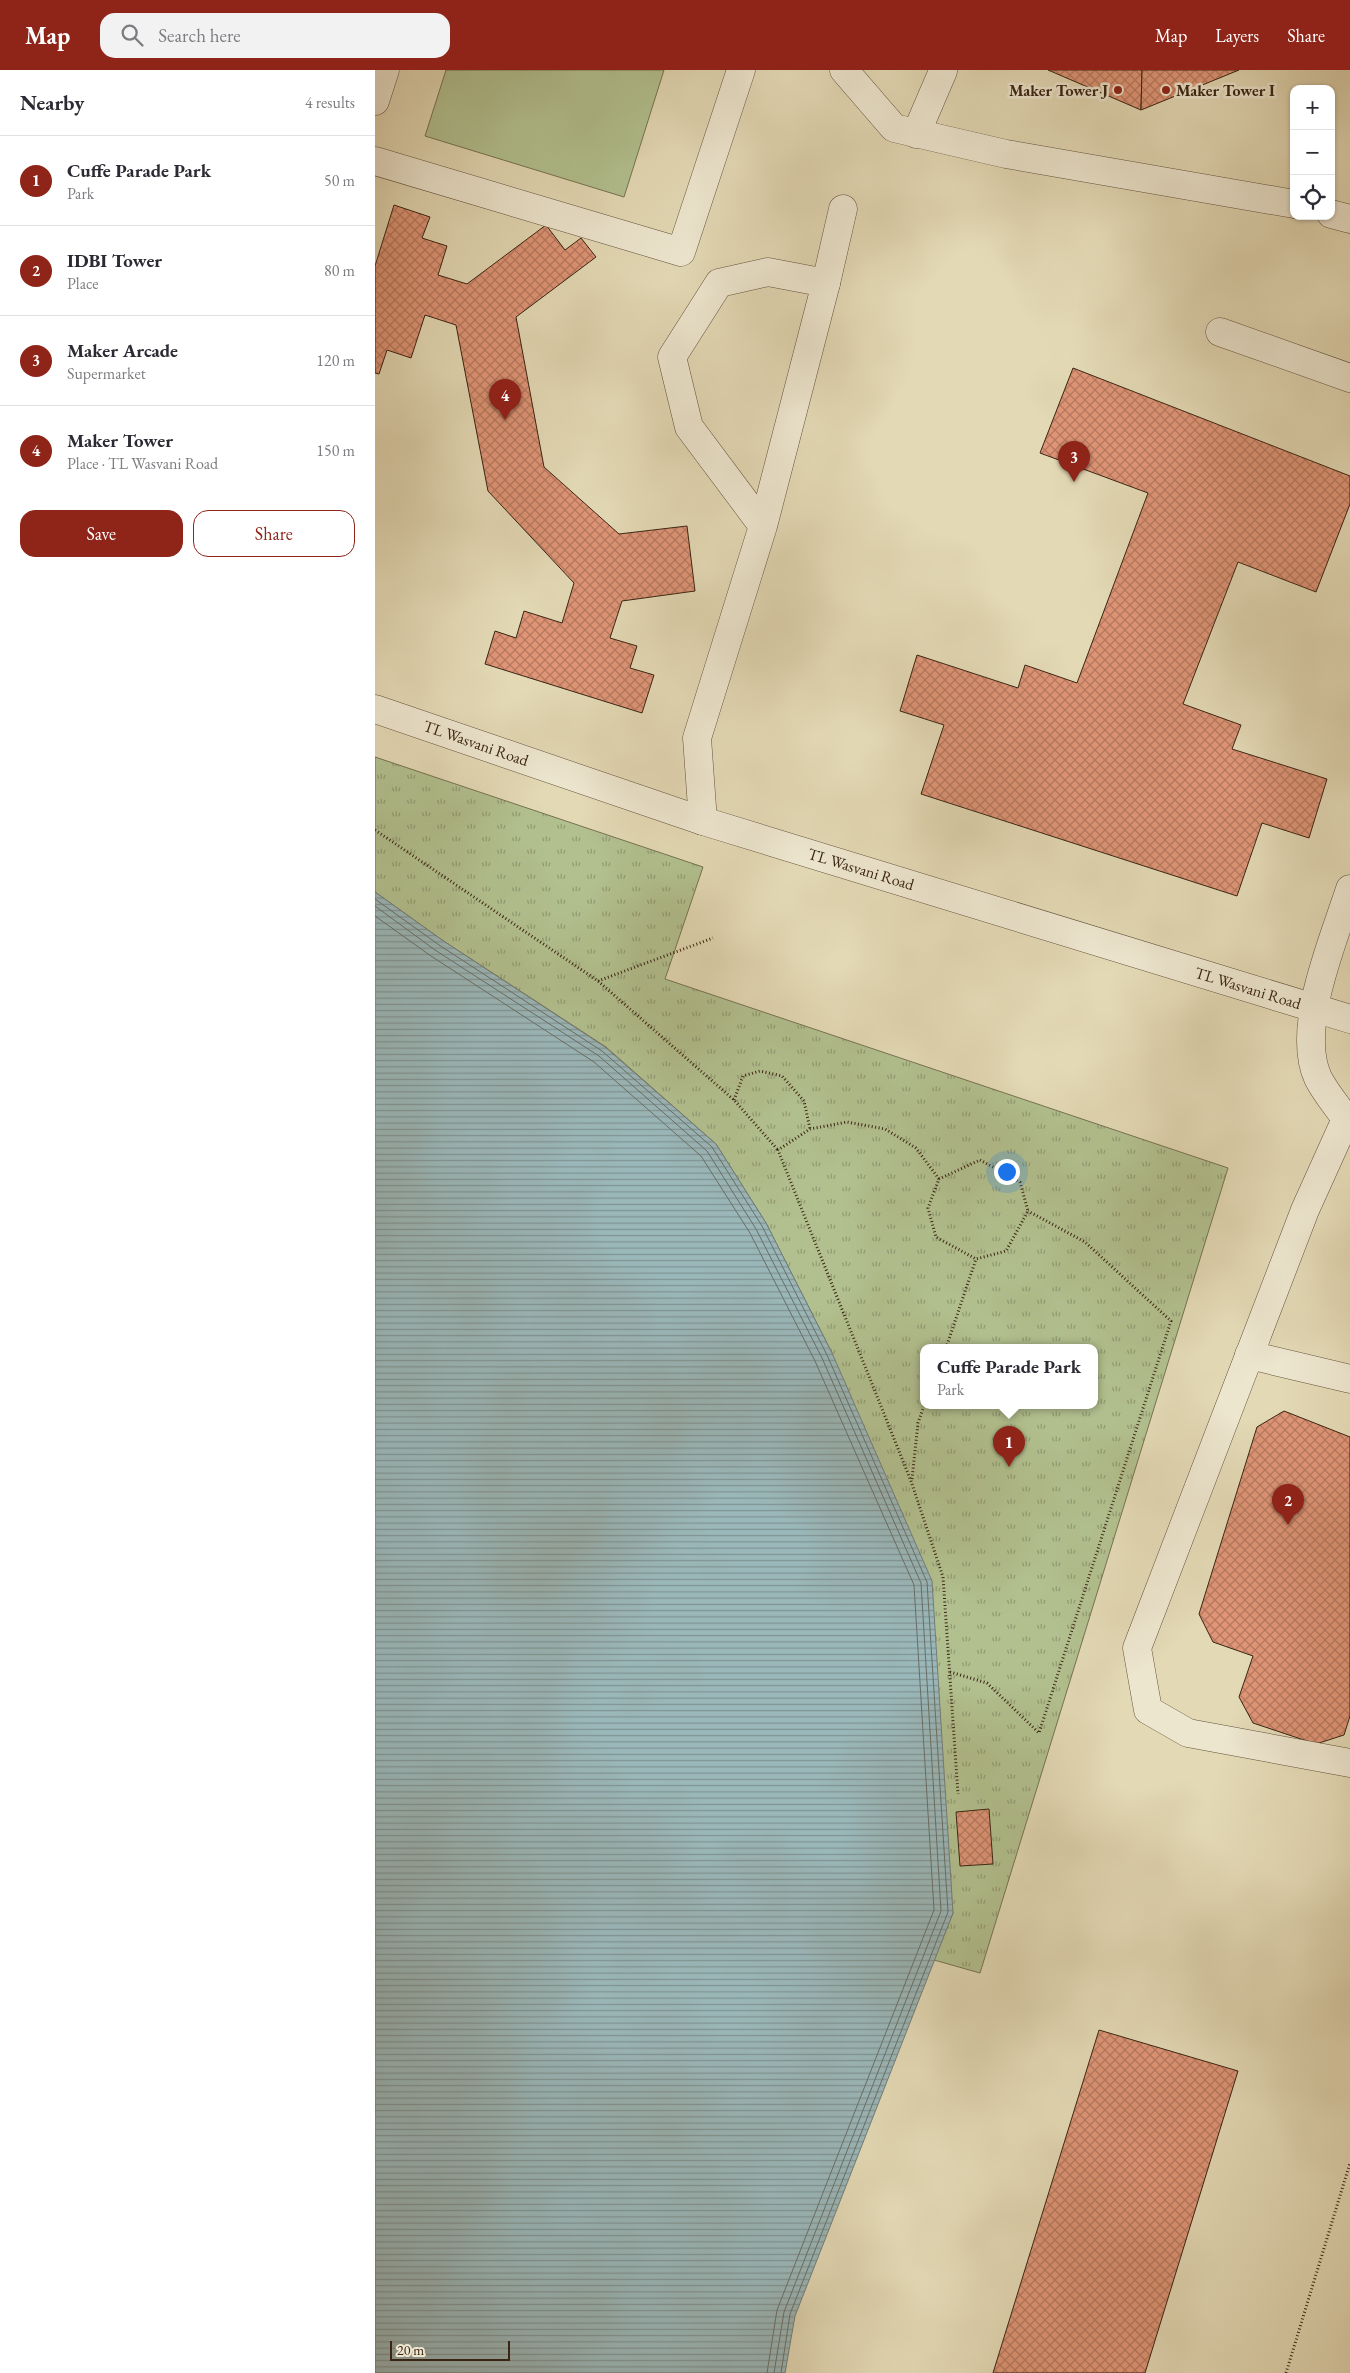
<!DOCTYPE html>
<meta charset="utf-8">
<style>
:root{--surface:#fff;--page:#f2f2f3;--text:#2b2b33;--muted:#7c7c81;--line:#e1e1e2;--accent:#8f2418}
body{margin:0;font-family:"EB Garamond",serif;background:var(--page);color:var(--text)}
.controls{position:absolute;right:15px;top:15px;display:grid;overflow:hidden;border-radius:10px;box-shadow:0 1px 4px #0004}
.controls button{width:45px;height:45px;display:grid;place-items:center;padding:0;border:0;border-bottom:1px solid var(--line);background:var(--surface);color:var(--text);font:25px sans-serif}
.scale{position:absolute;left:15px;bottom:12px;width:120px;box-sizing:border-box;padding-left:5px;border:2px solid #3a2413;border-top:0;font-size:14px;line-height:18px;white-space:nowrap;color:#3a2413;-webkit-text-stroke:4px #ede6cf;paint-order:stroke}
.you{position:absolute;left:631px;top:1101px;width:18px;height:18px;margin:-12px;border:4px solid #fff;border-radius:50%;background:#1a73e8;box-shadow:0 0 0 8px #1a73e833}
.badge{display:grid;place-items:center;width:32px;height:32px;border-radius:50%;background:var(--accent);color:#fff;font-size:16px;font-weight:700}
.pin{position:absolute;translate:-50% -41px;filter:drop-shadow(0 1px 2px #0008)}
.pin::after{content:'';position:absolute;top:26px;width:18px;height:15px;background:inherit;clip-path:polygon(0 0,100% 0,50% 100%)}
.popup{position:absolute;left:545px;top:1274px;width:178px;height:65px;box-sizing:border-box;display:grid;place-content:center;border-radius:10px;background:var(--surface);filter:drop-shadow(0 1px 4px #0005);font-size:16px;white-space:nowrap;color:var(--muted)}
.popup b{font-size:19px;color:var(--text)}
.popup::after{content:'';position:absolute;left:50%;top:100%;margin-left:-10px;border:10px solid transparent;border-top-color:var(--surface)}
.list{margin:0;padding:0;list-style:none}
h2{display:flex;justify-content:space-between;align-items:center;height:65px;margin:0;padding:0 20px;font-size:21px}
h2 small{font-size:16px;font-weight:400;color:var(--muted)}
.list li{display:grid;grid-template-columns:32px 1fr auto;gap:15px;align-items:center;box-sizing:border-box;height:90px;padding:0 20px;border-top:1px solid var(--line)}
.list b{display:block;font-size:19px;white-space:nowrap}
.list p{margin:0;font-size:16px;white-space:nowrap;color:var(--muted)}
.list em{font-size:16px;font-style:normal;color:var(--muted)}
.actions{display:flex;gap:10px;padding:15px 20px}
.actions a{flex:1;padding:11px 0;border:1px solid var(--accent);border-radius:15px;text-align:center;font-size:18px;color:var(--accent)}
.actions .main{background:var(--accent);color:#fff}
.icon{flex:none;width:28px;height:28px;fill:none;stroke:currentColor;stroke-width:2;stroke-linecap:round;stroke-linejoin:round}
.map{position:relative;flex:none;width:975px;height:2303px;overflow:hidden}
header{display:flex;align-items:center;gap:30px;box-sizing:border-box;height:70px;padding:0 25px;background:var(--accent);color:#fff}
header strong{font-size:24px}
nav{display:flex;gap:28px;margin-inline-start:auto;font-size:18px}
.search{width:350px;height:45px;background:var(--page);display:flex;align-items:center;gap:12px;box-sizing:border-box;padding:0 18px;border-radius:15px;color:var(--muted);font-size:19px}
main{display:flex}
aside{flex:1;background:var(--surface)}
.map>svg:first-child{display:block}
</style>
<header>
<strong>Map</strong>
<div class="search"><svg class="icon" aria-label="search" viewBox="0 0 24 24"><circle cx="10" cy="10" r="6"/><path d="M15 15l6 6"/></svg>Search here</div>
<nav><a>Map</a><a>Layers</a><a>Share</a></nav>
</header>
<main>
<aside>
<h2>Nearby<small>4 results</small></h2>
<ul class="list">
<li><span class="badge">1</span><div><b>Cuffe Parade Park</b><p>Park</p></div><em>50 m</em></li>
<li><span class="badge">2</span><div><b>IDBI Tower</b><p>Place</p></div><em>80 m</em></li>
<li><span class="badge">3</span><div><b>Maker Arcade</b><p>Supermarket</p></div><em>120 m</em></li>
<li><span class="badge">4</span><div><b>Maker Tower</b><p>Place · TL Wasvani Road</p></div><em>150 m</em></li>
</ul>
<div class="actions"><a class="main">Save</a><a>Share</a></div>
</aside>
<div class="map">
<svg width="975" height="2303" viewBox="0 0 975 2303">
<defs>
<pattern id="park-tufts" width="24" height="20" patternUnits="userSpaceOnUse" patternTransform="scale(1.25)"><rect width="24" height="20" fill="#b2c08f"/><path d="M3 7l-1-3M5 7V3M7 7l1-3M15 17l-1-3M17 17v-4M19 17l1-3" fill="none" stroke="#929c74"/></pattern>
<pattern id="water-rules" width="6" height="5" patternUnits="userSpaceOnUse" patternTransform="scale(1.25)"><rect width="6" height="5" fill="#9ab7b9"/><path d="M0 2.5h6" fill="none" stroke="#7f9595"/></pattern>
<pattern id="building-cross-hatch" width="8" height="8" patternUnits="userSpaceOnUse" patternTransform="scale(1.25)"><rect width="8" height="8" fill="#df9576"/><path d="M0 0l8 8M0 8l8-8" fill="none" stroke="#b67960"/></pattern>
</defs>
<rect width="100%" height="100%" fill="#e3d9b5"/>
<filter id="stains"><feTurbulence type="fractalNoise" baseFrequency=".004" numOctaves="4"/><feColorMatrix values="0 0 0 0 .2 0 0 0 0 .09 0 0 0 0 .02 0 0 0 .5 -.17"/></filter>
<radialGradient id="worn" r=".72"><stop offset=".6" stop-color="#630" stop-opacity="0"/><stop offset="1" stop-color="#630" stop-opacity=".3"/></radialGradient>
<polygon fill="#b2c08f" stroke="#767251" points="71,0 289,0 249,127 50,66"/>
<path fill="url(#park-tufts)" stroke="#767251" fill-rule="evenodd" d="M0,687l328,110 -38,112 563,189 -248,805 -46,-13 19,-47 -121,-560 -66,-130 -50,-79 -110,-97 -164,-107 -67,-48zM549,1278h170v58h-170z"/>
<polygon fill="url(#water-rules)" stroke="#747c77" points="0,822 67,870 230,977 341,1074 391,1153 457,1283 557,1511 578,1843 420,2246 410,2303 0,2303"/>
<g fill="none" stroke-linecap="round" stroke-linejoin="round">
<g stroke="#6a6e66" stroke-width="1">
<polyline points="0,829 64,875 227,981 337,1077 387,1156 452,1285 552,1512 573,1842 415,2244 406,2303"/>
<polyline points="0,836 60,880 224,986 332,1081 381,1159 447,1288 546,1513 566,1841 409,2242 399,2303"/>
<polyline points="0,846 56,886 219,992 326,1086 375,1163 440,1291 539,1515 559,1840 402,2240 392,2303"/>
</g>
</g>
<g fill="url(#building-cross-hatch)" stroke="#3a2413">
<polygon points="673,0 767,0 766,40"/>
<polygon points="767,0 864,0 766,40"/>
<polygon points="19,135 55,147 47,168 72,176 63,205 92,214 171,155 190,180 206,168 221,187 141,247 169,397 244,464 312,456 320,521 247,531 235,568 262,576 255,598 279,605 267,643 110,594 120,561 141,568 149,541 187,553 199,513 113,421 81,255 50,245 36,288 12,280 4,304 0,303 0,196"/>
<polygon points="698,298 975,406 975,434 941,522 863,492 808,634 866,655 857,679 952,709 934,768 887,753 862,826 546,724 569,655 525,641 542,585 643,618 650,595 702,613 773,423 665,383"/>
<polygon points="909,1341 975,1367 975,1646 969,1665 941,1674 878,1653 864,1627 878,1586 838,1572 824,1544 882,1357"/>
<polygon points="614,1739 618,1794 585,1796 581,1742"/>
<polygon points="724,1960 863,2001 770,2303 618,2303"/>
</g>
<g fill="none" stroke-linecap="round" stroke-linejoin="round">
<g stroke="#64513c" stroke-width="29">
<g id="minor">
<polyline points="469,0 519,58 631,84 919,134"/>
<polyline points="0,31 10,0"/>
<polyline points="541,64 568,1"/>
<polyline points="0,91 306,182 366,0"/>
<polyline points="956,144 975,149"/>
<polyline points="451,213 468,139"/>
<polyline points="845,262 975,308"/>
<polyline points="0,639 328,751 975,949"/>
<polyline points="328,751 322,668 388,456 314,357 297,287 344,213 393,202 451,213 388,456"/>
<polyline points="971,1049 930,1140 762,1578 773,1640 813,1663 975,1693"/>
<path d="M971,1049c-9,-13 -21,-27 -28,-41 -23,-50 16,-139 32,-189"/>
<polyline points="874,1285 975,1309"/>
</g>
</g>
<g stroke="#3a2413" stroke-width="3" stroke-dasharray="1 2.5" stroke-linecap="butt">
<polyline points="0,760 223,911 359,1030 403,1080"/>
<polyline points="223,911 338,868"/>
<polyline points="359,1030 368,1006 385,1001 407,1006 429,1031 435,1059"/>
<polygon points="605,1090 645,1112 653,1141 631,1181 601,1189 561,1167 553,1138 564,1109"/>
<polyline points="564,1109 541,1078 510,1059 472,1052 435,1059 403,1080 536,1411 568,1507 583,1724"/>
<polyline points="571,1278 601,1189"/>
<polyline points="537,1409 543,1353 549,1336"/>
<polyline points="575,1602 612,1613 664,1663 796,1251 710,1172 653,1141"/>
<polyline points="911,2303 975,2093"/>
</g>
<use href="#minor" stroke="#ede6cf" stroke-width="28"/>
</g>
<g fill="#8f2418" stroke="#ede6cf" stroke-width="2">
<circle cx="743" cy="20" r="5"/>
<circle cx="791" cy="20" r="5"/>
</g>
<g text-anchor="middle" dominant-baseline="central" stroke-width="5" stroke-linejoin="round" paint-order="stroke">
<g font-size="16" font-weight="bold" fill="#3a2413" stroke="#ede6cf" text-anchor="end">
<text x="733" y="20">Maker Tower J</text>
<text x="801" y="20" text-anchor="start">Maker Tower I</text>
</g>
<g font-size="16" fill="#3a2413" stroke="#ede6cf">
<text transform="translate(101 673) rotate(19)">TL Wasvani Road</text>
<text transform="translate(486 799) rotate(17)">TL Wasvani Road</text>
<text transform="translate(873 918) rotate(17)">TL Wasvani Road</text>
</g>
</g>
<rect width="100%" height="100%" filter="url(#stains)"/>
<rect width="100%" height="100%" fill="url(#worn)"/>
</svg>
<div class="controls">
<button>+</button>
<button>−</button>
<button><svg class="icon" aria-label="locate" viewBox="0 0 24 24"><circle cx="12" cy="12" r="6"/><path d="M12 2v4M12 18v4M2 12h4M18 12h4"/></svg></button>
</div>
<div class="scale">20 m</div>
<div class="you"></div>
<div class="pin badge" style="left:634px;top:1397px">1</div>
<div class="popup"><b>Cuffe Parade Park</b>Park</div>
<div class="pin badge" style="left:913px;top:1455px">2</div>
<div class="pin badge" style="left:699px;top:412px">3</div>
<div class="pin badge" style="left:130px;top:350px">4</div>
</div>
</main>
